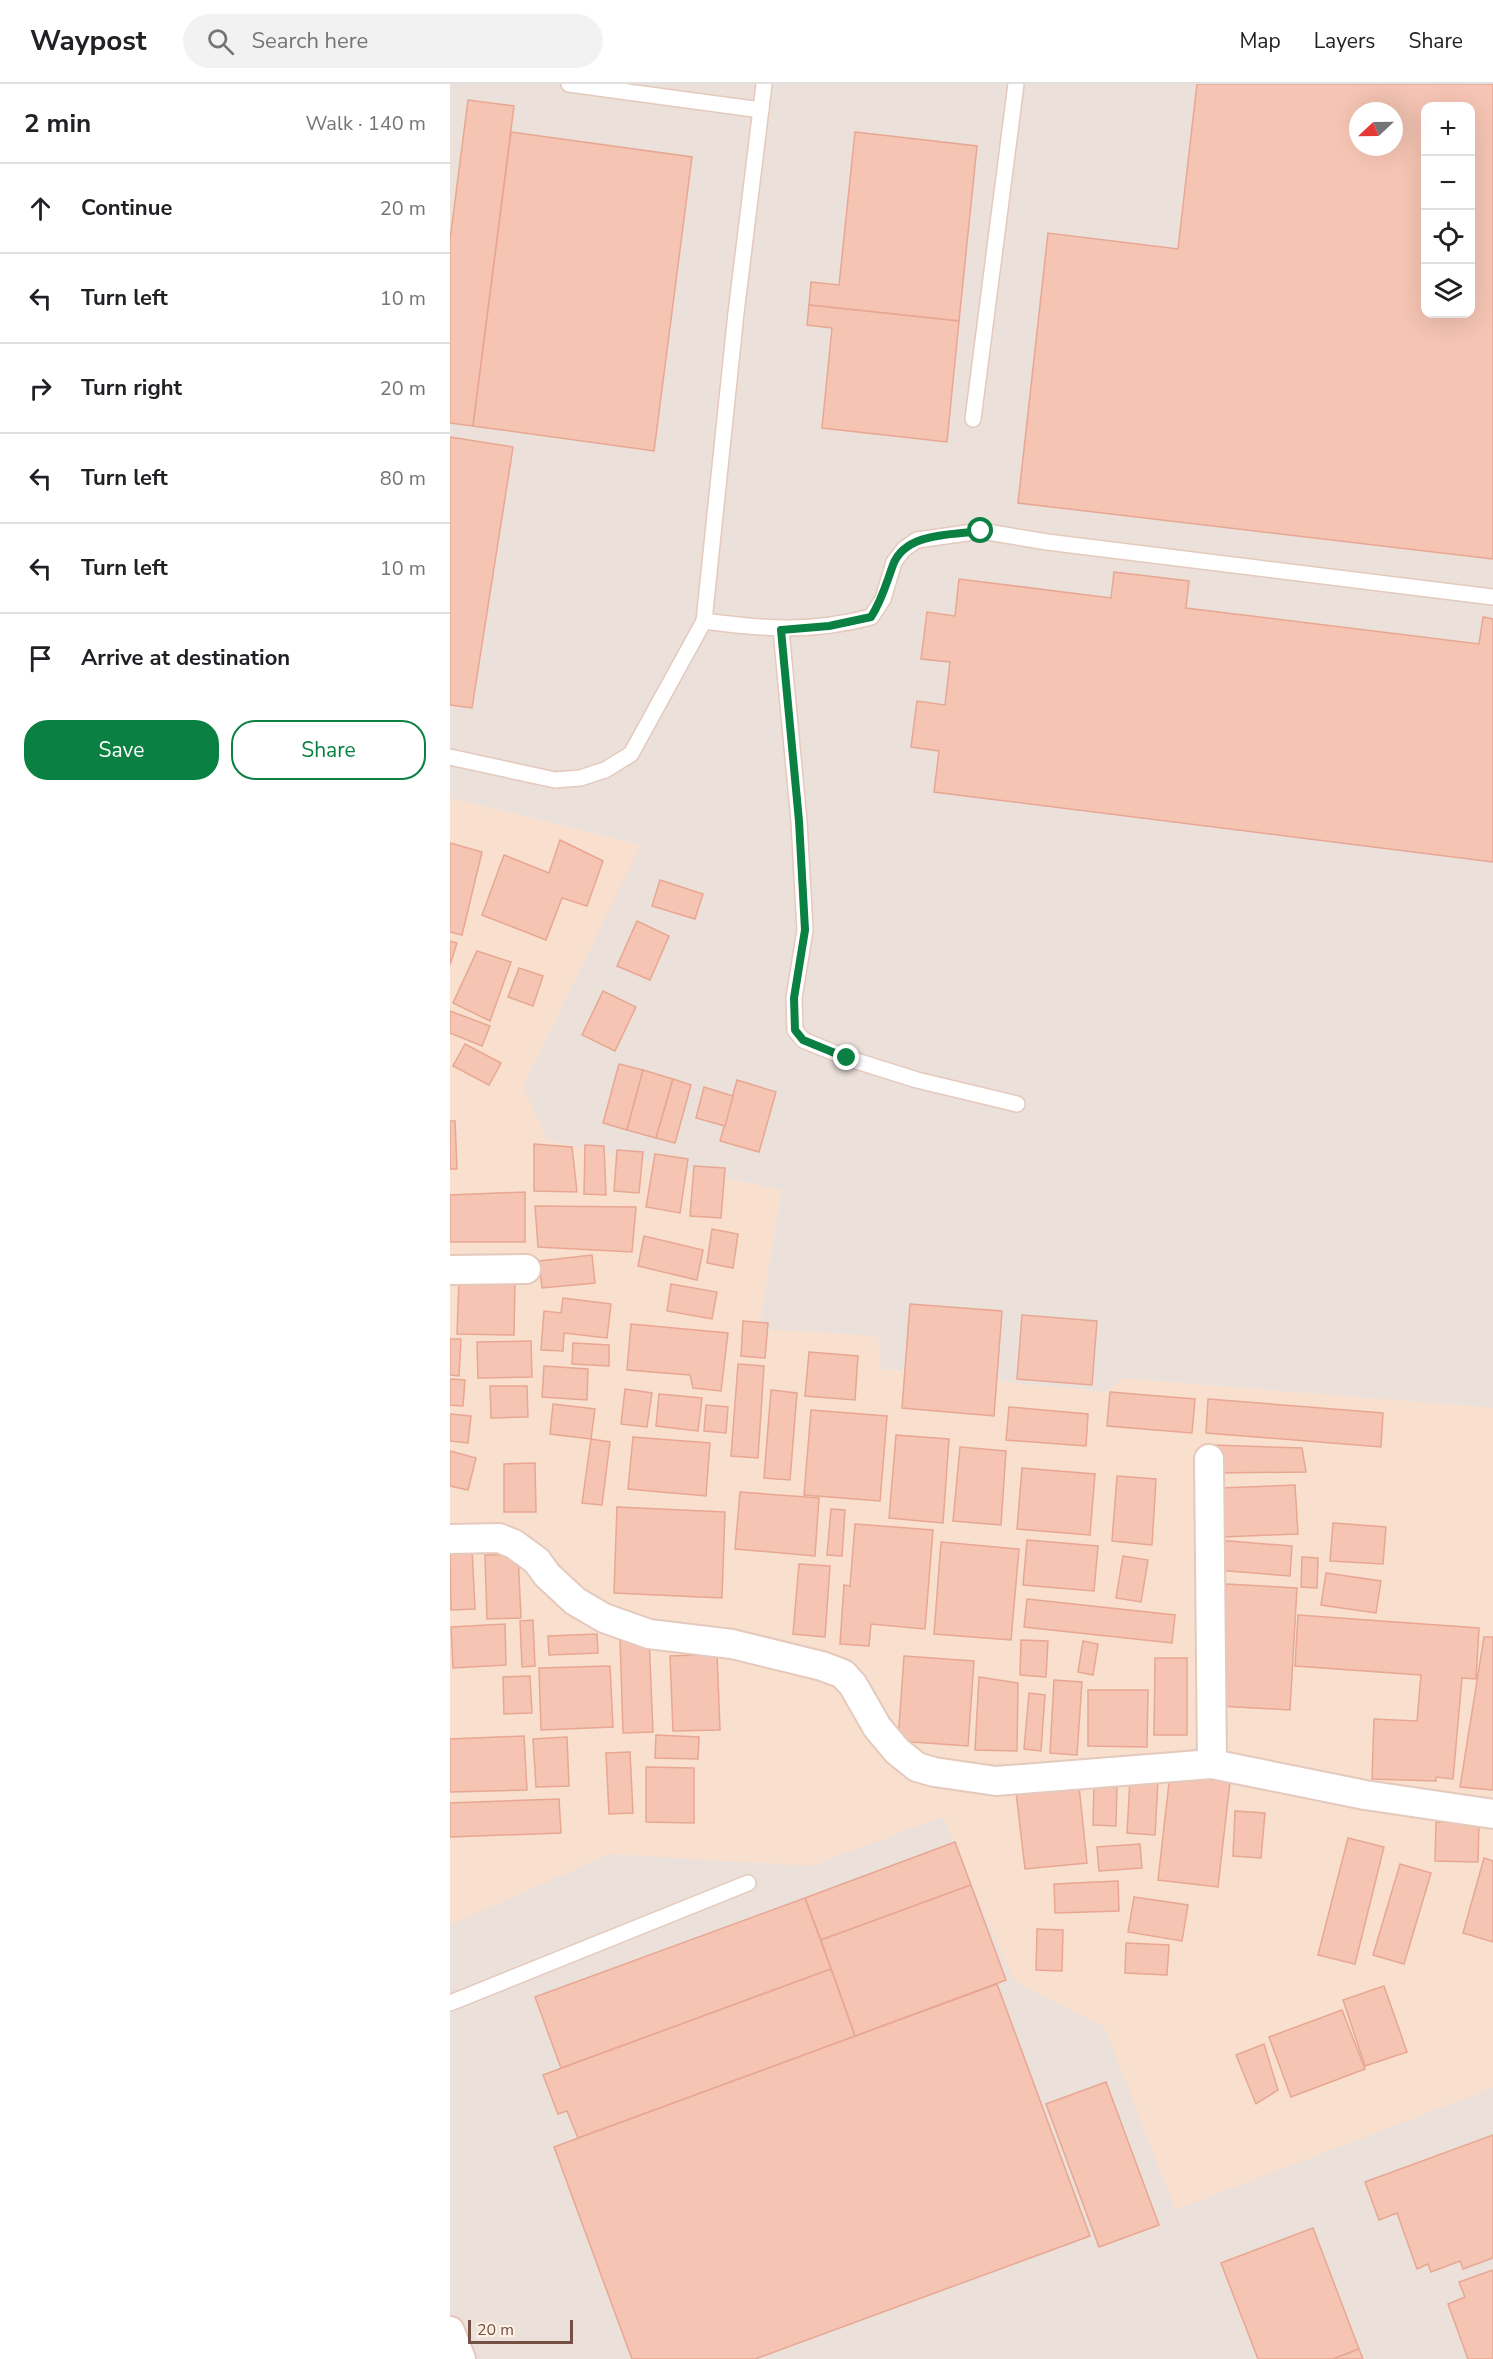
<!DOCTYPE html>
<meta charset="utf-8">
<style>
:root{--surface:#fff;--page:#f2f2f2;--text:#202124;--muted:#757577;--line:#e0e0e0;--accent:#0b8043}
body{margin:0;font-family:"Nunito Sans",sans-serif;background:var(--page);color:var(--text)}
.controls{position:absolute;right:18px;top:18px;display:grid;overflow:hidden;border-radius:12px;box-shadow:0 6px 24px #0002}
.controls button{width:54px;height:54px;display:grid;place-items:center;padding:0;border:0;border-bottom:2px solid var(--line);background:var(--surface);color:var(--text);font:30px sans-serif}
.compass{position:absolute;left:899px;top:18px;width:54px;height:54px;border-radius:50%;background:var(--surface);box-shadow:0 6px 24px #0002;rotate:248deg}
.scale{position:absolute;left:18px;bottom:15px;width:105px;box-sizing:border-box;padding-left:6px;border:3px solid #744f44;border-top:0;font-size:16px;line-height:21px;white-space:nowrap;color:#744f44;-webkit-text-stroke:4px #fff1e5;paint-order:stroke}
.stop{position:absolute;width:18px;height:18px;margin:-14px;border:4px solid #0b8043;border-radius:50%;background:#fff}
.stop.end{background:#0b8043;border-color:#fff;box-shadow:0 2px 6px #0008}
.list{margin:0;padding:0;list-style:none}
h2{display:flex;justify-content:space-between;align-items:center;height:78px;margin:0;padding:0 24px;font-size:26px}
h2 small{font-size:20px;font-weight:400;color:var(--muted)}
.list li{display:grid;grid-template-columns:39px 1fr auto;gap:18px;align-items:center;box-sizing:border-box;height:90px;padding:0 24px;border-top:2px solid var(--line)}
.list b{display:block;font-size:22px;white-space:nowrap}
.list em{font-size:20px;font-style:normal;color:var(--muted)}
.actions{display:flex;gap:12px;padding:18px 24px}
.actions a{flex:1;padding:14px 0;border:2px solid var(--accent);border-radius:24px;text-align:center;font-size:21px;color:var(--accent)}
.actions .main{background:var(--accent);color:#fff}
.icon{flex:none;width:33px;height:33px;fill:none;stroke:currentColor;stroke-width:2;stroke-linecap:round;stroke-linejoin:round}
.map{position:relative;flex:none;width:1043px;height:2275px;overflow:hidden}
header{display:flex;align-items:center;gap:36px;box-sizing:border-box;height:84px;padding:0 30px;background:var(--surface);border-bottom:2px solid var(--line)}
header strong{font-size:28px}
nav{display:flex;gap:33px;margin-inline-start:auto;font-size:21px}
.search{width:420px;height:54px;background:var(--page);display:flex;align-items:center;gap:15px;box-sizing:border-box;padding:0 21px;border-radius:33px;color:var(--muted);font-size:22px}
main{display:flex}
aside{flex:1;background:var(--surface)}
.map>svg:first-child{display:block}
</style>
<header>
<strong>Waypost</strong>
<div class="search"><svg class="icon" aria-label="search" viewBox="0 0 24 24"><circle cx="10" cy="10" r="6"/><path d="M15 15l6 6"/></svg>Search here</div>
<nav><a>Map</a><a>Layers</a><a>Share</a></nav>
</header>
<main>
<aside>
<h2>2 min<small>Walk · 140 m</small></h2>
<ul class="list">
<li><svg class="icon" aria-label="ahead" viewBox="0 0 24 24"><path d="M12 20V5M6 11l6-6 6 6"/></svg><div><b>Continue</b></div><em>20 m</em></li>
<li><svg class="icon" aria-label="left" viewBox="0 0 24 24"><path d="M17 20v-9H6M10 6l-5 5 5 5"/></svg><div><b>Turn left</b></div><em>10 m</em></li>
<li><svg class="icon" aria-label="right" viewBox="0 0 24 24"><path d="M7 20v-9h11M14 6l5 5-5 5"/></svg><div><b>Turn right</b></div><em>20 m</em></li>
<li><svg class="icon" aria-label="left" viewBox="0 0 24 24"><path d="M17 20v-9H6M10 6l-5 5 5 5"/></svg><div><b>Turn left</b></div><em>80 m</em></li>
<li><svg class="icon" aria-label="left" viewBox="0 0 24 24"><path d="M17 20v-9H6M10 6l-5 5 5 5"/></svg><div><b>Turn left</b></div><em>10 m</em></li>
<li><svg class="icon" aria-label="arrive" viewBox="0 0 24 24"><path d="M6 21V4h12l-3 4 3 4H6"/></svg><div><b>Arrive at destination</b></div></li>
</ul>
<div class="actions"><a class="main">Save</a><a>Share</a></div>
</aside>
<div class="map">
<svg width="1043" height="2275" viewBox="0 0 1043 2275">
<rect width="100%" height="100%" fill="#feecdd"/>
<polygon fill="#f8dfce" points="0,714 192,761 73,1002 97,1056 331,1106 309,1245 428,1252 430,1285 654,1308 672,1294 1043,1324 1043,2275 0,2275"/>
<g fill="#ebe0da" fill-rule="evenodd">
<path d="M0,0h1043v1324l-371,-30 -17,14 -225,-23 -2,-33 -119,-7 22,-139 -234,-50 -24,-54 118,-241 -191,-47zM976,22h44v208h-44zM908,27h36v36h-36z"/>
<polygon points="493,1733 564,1897 655,1944 725,2126 1043,2004 1043,2275 0,2275 0,1841 160,1770 361,1782"/>
</g>
<g fill="#f5c4b3" stroke="#e8a792" stroke-width="1.5" fill-rule="evenodd">
<path d="M747,0h296v475l-475,-56 30,-270 130,16zM976,22h44v208h-44zM908,27h36v36h-36z"/>
<polygon points="18,16 64,22 23,342 0,339 0,156"/>
<polygon points="61,48 242,73 204,367 23,342"/>
<polygon points="405,48 527,62 509,237 359,221 361,198 389,201"/>
<polygon points="359,221 509,237 497,358 372,344 382,244 357,241"/>
<polygon points="0,353 63,363 22,624 0,621"/>
<polygon points="664,488 739,497 736,524 1029,560 1033,533 1043,535 1043,778 484,708 489,667 461,663 467,617 495,621 500,578 471,575 477,528 505,532 509,495 661,514"/>
<polygon points="110,756 153,777 137,822 112,814 96,856 32,831 54,771 99,789"/>
<polygon points="0,759 32,768 12,851 0,848"/>
<polygon points="210,796 253,810 245,835 202,822"/>
<polygon points="187,837 219,852 200,896 167,882"/>
<polygon points="0,857 7,859 0,881"/>
<polygon points="27,867 61,878 40,937 3,919"/>
<polygon points="69,884 93,892 83,922 58,913"/>
<polygon points="153,907 186,923 165,967 132,951"/>
<polygon points="0,927 40,942 32,962 0,949"/>
<polygon points="15,960 51,979 39,1001 3,982"/>
<polygon points="169,980 193,986 177,1046 153,1039"/>
<polygon points="193,986 223,995 206,1054 177,1046"/>
<polygon points="223,995 241,1001 225,1059 206,1054"/>
<polygon points="287,996 326,1008 309,1068 270,1057"/>
<polygon points="254,1003 283,1012 275,1042 246,1034"/>
<polygon points="0,1037 5,1037 7,1085 0,1085"/>
<polygon points="84,1060 122,1063 127,1108 84,1107"/>
<polygon points="135,1061 154,1062 156,1111 134,1110"/>
<polygon points="167,1066 193,1068 189,1109 164,1107"/>
<polygon points="205,1070 238,1075 230,1129 196,1123"/>
<polygon points="244,1082 275,1084 271,1134 240,1132"/>
<polygon points="75,1108 75,1158 0,1158 0,1111"/>
<polygon points="85,1122 186,1123 182,1168 88,1163"/>
<polygon points="262,1145 288,1150 283,1184 257,1179"/>
<polygon points="194,1152 253,1166 247,1196 188,1182"/>
<polygon points="142,1171 145,1199 92,1204 89,1177"/>
<polygon points="9,1195 65,1196 64,1251 7,1250"/>
<polygon points="221,1200 267,1208 262,1235 217,1227"/>
<polygon points="113,1214 161,1220 157,1254 114,1249 113,1267 91,1266 94,1227 111,1229"/>
<polygon points="460,1220 552,1227 544,1332 452,1324"/>
<polygon points="572,1231 647,1237 642,1301 567,1295"/>
<polygon points="293,1237 318,1239 315,1274 291,1272"/>
<polygon points="181,1240 278,1249 271,1307 243,1304 240,1291 177,1286"/>
<polygon points="0,1255 11,1255 9,1292 0,1291"/>
<polygon points="81,1257 82,1293 28,1294 27,1258"/>
<polygon points="123,1259 159,1261 159,1282 122,1280"/>
<polygon points="359,1268 408,1272 405,1316 355,1312"/>
<polygon points="288,1280 314,1282 308,1374 281,1372"/>
<polygon points="94,1282 138,1285 137,1316 92,1313"/>
<polygon points="0,1295 15,1296 13,1322 0,1321"/>
<polygon points="40,1302 77,1302 78,1333 41,1334"/>
<polygon points="175,1305 202,1309 197,1343 171,1340"/>
<polygon points="321,1306 347,1309 340,1396 314,1394"/>
<polygon points="660,1308 745,1315 742,1349 657,1342"/>
<polygon points="209,1310 252,1314 248,1347 206,1342"/>
<polygon points="758,1315 933,1329 931,1363 756,1349"/>
<polygon points="103,1320 145,1325 141,1355 100,1350"/>
<polygon points="256,1321 278,1323 276,1349 254,1347"/>
<polygon points="559,1323 638,1330 636,1362 556,1356"/>
<polygon points="361,1326 437,1332 430,1417 354,1411"/>
<polygon points="0,1330 21,1332 18,1359 0,1357"/>
<polygon points="446,1351 499,1355 493,1439 439,1434"/>
<polygon points="183,1353 260,1359 256,1412 178,1405"/>
<polygon points="141,1355 160,1358 152,1421 132,1419"/>
<polygon points="762,1361 852,1364 856,1388 763,1389"/>
<polygon points="510,1363 556,1367 551,1441 503,1437"/>
<polygon points="0,1367 26,1374 18,1406 0,1402"/>
<polygon points="85,1379 86,1428 54,1428 54,1380"/>
<polygon points="572,1384 645,1390 640,1451 567,1445"/>
<polygon points="667,1392 706,1395 702,1461 662,1457"/>
<polygon points="845,1401 848,1450 772,1453 770,1404"/>
<polygon points="290,1408 369,1414 365,1472 285,1465"/>
<polygon points="167,1423 275,1428 272,1514 164,1509"/>
<polygon points="381,1425 395,1426 392,1472 377,1471"/>
<polygon points="883,1439 936,1443 933,1480 880,1477"/>
<polygon points="405,1440 483,1446 475,1545 421,1540 419,1562 390,1560 394,1501 400,1502"/>
<polygon points="577,1456 648,1462 644,1507 573,1501"/>
<polygon points="768,1456 842,1462 840,1492 766,1486"/>
<polygon points="491,1458 569,1465 561,1556 484,1550"/>
<polygon points="22,1464 25,1525 1,1526 0,1465"/>
<polygon points="68,1470 71,1534 37,1535 35,1471"/>
<polygon points="673,1472 698,1476 691,1518 666,1514"/>
<polygon points="852,1473 868,1474 867,1504 851,1503"/>
<polygon points="349,1480 380,1482 375,1553 343,1550"/>
<polygon points="876,1489 931,1497 926,1529 871,1521"/>
<polygon points="776,1500 847,1504 840,1626 769,1622"/>
<polygon points="577,1515 725,1531 722,1559 574,1543"/>
<polygon points="848,1531 1029,1544 1026,1595 1012,1594 1003,1695 986,1693 986,1697 922,1695 924,1635 967,1637 971,1591 845,1582"/>
<polygon points="83,1536 85,1582 72,1583 70,1537"/>
<polygon points="55,1540 56,1581 3,1584 1,1543"/>
<polygon points="147,1550 148,1569 99,1571 98,1552"/>
<polygon points="199,1553 203,1648 173,1649 170,1554"/>
<polygon points="1034,1553 1043,1553 1043,1706 1010,1703"/>
<polygon points="571,1556 598,1557 596,1593 570,1591"/>
<polygon points="633,1557 648,1560 643,1591 628,1588"/>
<polygon points="267,1570 270,1646 223,1647 220,1572"/>
<polygon points="454,1572 524,1577 518,1662 448,1657"/>
<polygon points="705,1574 737,1574 737,1651 704,1651"/>
<polygon points="160,1582 163,1643 91,1646 89,1584"/>
<polygon points="80,1592 82,1629 54,1630 53,1593"/>
<polygon points="529,1593 568,1599 567,1667 525,1666"/>
<polygon points="604,1596 632,1598 627,1671 600,1669"/>
<polygon points="638,1606 698,1606 697,1663 638,1662"/>
<polygon points="579,1609 595,1611 591,1667 574,1665"/>
<polygon points="206,1651 249,1653 248,1675 205,1674"/>
<polygon points="74,1652 77,1706 0,1708 0,1655"/>
<polygon points="117,1653 119,1702 86,1703 83,1655"/>
<polygon points="180,1668 183,1729 159,1730 156,1669"/>
<polygon points="196,1683 244,1684 244,1739 196,1738"/>
<polygon points="720,1690 780,1698 768,1803 708,1796"/>
<polygon points="680,1695 708,1696 705,1751 677,1749"/>
<polygon points="644,1700 667,1701 666,1742 643,1741"/>
<polygon points="629,1702 637,1779 575,1785 566,1708"/>
<polygon points="109,1715 111,1749 0,1753 0,1719"/>
<polygon points="785,1727 815,1729 811,1774 783,1772"/>
<polygon points="986,1738 1029,1739 1028,1778 985,1777"/>
<polygon points="898,1754 934,1763 905,1880 868,1871"/>
<polygon points="505,1758 521,1801 371,1856 355,1814"/>
<polygon points="690,1760 692,1784 649,1787 647,1763"/>
<polygon points="1034,1774 1043,1777 1043,1858 1013,1849"/>
<polygon points="950,1780 981,1789 954,1880 923,1871"/>
<polygon points="668,1797 669,1827 605,1829 604,1800"/>
<polygon points="521,1801 556,1896 405,1952 371,1856"/>
<polygon points="684,1813 738,1821 732,1857 678,1848"/>
<polygon points="355,1814 381,1885 111,1984 85,1913"/>
<polygon points="587,1845 613,1846 612,1887 586,1886"/>
<polygon points="676,1859 719,1861 717,1891 675,1889"/>
<polygon points="381,1885 405,1952 128,2054 117,2027 108,2030 93,1991"/>
<polygon points="547,1900 640,2152 305,2275 182,2275 104,2063"/>
<polygon points="934,1902 957,1968 915,1982 893,1916"/>
<polygon points="892,1926 915,1985 841,2013 819,1953"/>
<polygon points="814,1960 828,2006 806,2020 786,1971"/>
<polygon points="656,1998 709,2141 649,2163 596,2020"/>
<polygon points="1043,2051 1043,2174 1013,2185 1010,2177 981,2188 978,2180 967,2185 947,2129 929,2136 915,2098"/>
<polygon points="863,2144 909,2265 883,2275 808,2275 771,2179"/>
<polygon points="1043,2186 1043,2275 1018,2275 998,2220 1015,2213 1009,2198"/>
<polygon points="909,2265 913,2275 883,2275"/>
</g>
<g fill="none" stroke-linecap="round" stroke-linejoin="round">
<g stroke="#e4c9bc" stroke-width="18">
<g id="service">
<polyline points="119,0 311,26"/>
<polyline points="523,335 566,0"/>
<path d="M254,537c60,8 107,12 167,-4l12,-18 11,-37 10,-13 13,-9 64,-9 66,11 446,55"/>
<polyline points="331,546 349,737 355,846 344,914 345,946 353,956 397,974 467,996 567,1020"/>
<polyline points="0,673 105,696 130,694 155,686 181,670 254,537 286,229 314,0"/>
<polyline points="0,1919 298,1799"/>
</g>
</g>
<g stroke="#e4c9bc" stroke-width="32">
<g id="minor">
<polyline points="0,1186 76,1185"/>
<polyline points="759,1375 762,1680"/>
<polyline points="0,1455 49,1454 64,1460 87,1477 97,1491 125,1517 154,1534 199,1550 282,1560 372,1582 393,1590 403,1601 427,1643 447,1667 467,1683 484,1688 546,1697 762,1680 915,1711 1043,1730"/>
<polyline points="0,2247 11,2275"/>
</g>
</g>
<use href="#service" stroke="#fff" stroke-width="15"/>
<use href="#minor" stroke="#fff" stroke-width="28"/>
</g>
<g fill="none" stroke-linecap="round" stroke-linejoin="round">
<path stroke="#0b8043" stroke-width="8" d="M397,974l-44,-18 -8,-10 -1,-32 11,-68 -6,-109 -18,-191 48,-4 42,-9c11,-17 15,-33 22,-52 12,-33 60,-30 88,-34"/>
</g>
</svg>
<div class="controls">
<button>+</button>
<button>−</button>
<button><svg class="icon" aria-label="locate" viewBox="0 0 24 24"><circle cx="12" cy="12" r="6"/><path d="M12 2v4M12 18v4M2 12h4M18 12h4"/></svg></button>
<button><svg class="icon" aria-label="layers" viewBox="0 0 24 24"><path d="M12 4l9 5-9 5-9-5zM3 14l9 5 9-5"/></svg></button>
</div>
<svg class="compass" viewBox="-18 -18 36 36"><path d="M0-13l5 13h-10z" fill="#e53935"/><path d="M0 13l5-13h-10z" fill="#757577"/></svg>
<div class="scale">20 m</div>
<div class="stop" style="left:531px;top:447px"></div>
<div class="stop end" style="left:397px;top:974px"></div>
</div>
</main>
